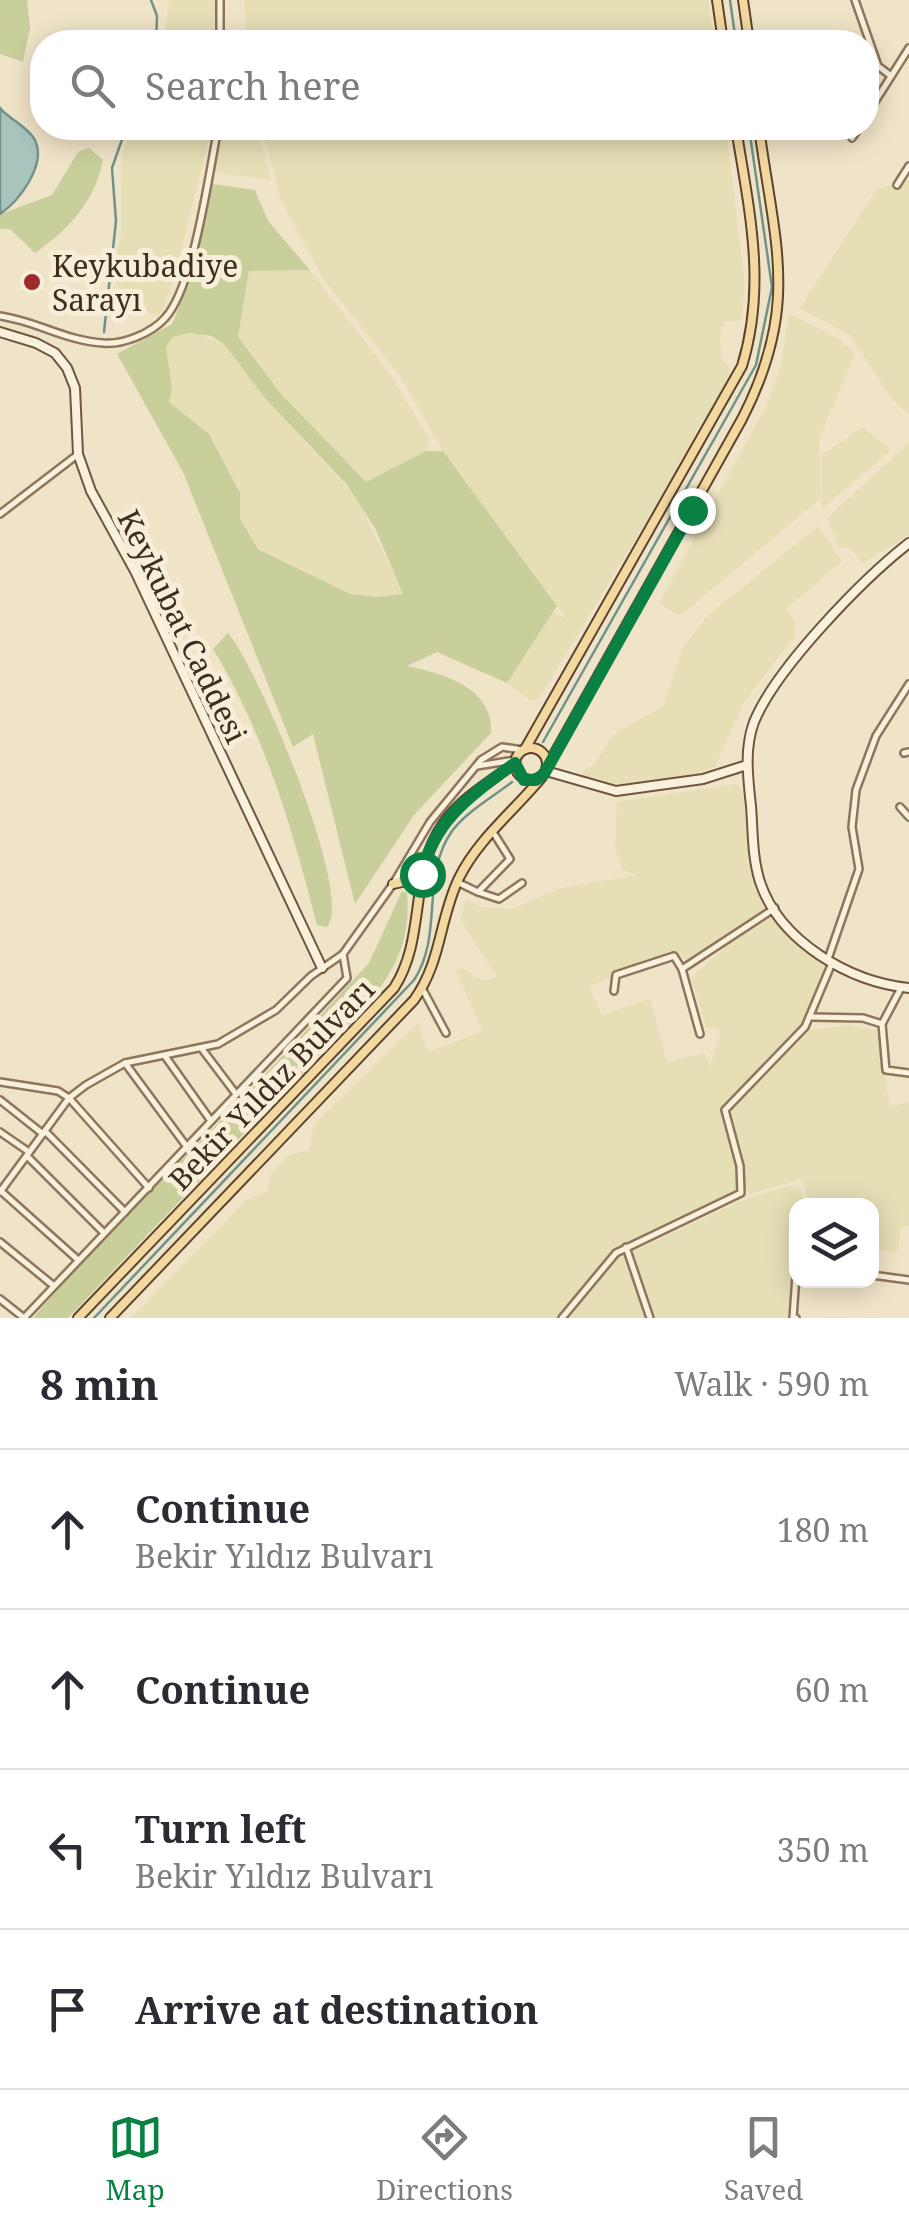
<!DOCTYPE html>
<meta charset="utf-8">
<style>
:root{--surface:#fff;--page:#f7f7f7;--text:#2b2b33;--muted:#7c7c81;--line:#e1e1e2;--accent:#0b8043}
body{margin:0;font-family:"Noto Serif",serif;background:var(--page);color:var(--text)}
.controls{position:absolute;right:30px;bottom:30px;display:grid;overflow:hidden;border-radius:20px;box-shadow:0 5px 25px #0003}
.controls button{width:90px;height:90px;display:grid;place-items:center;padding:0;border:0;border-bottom:2px solid var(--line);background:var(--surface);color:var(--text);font:50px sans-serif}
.stop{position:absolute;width:30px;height:30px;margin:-22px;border:8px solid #0b8043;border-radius:50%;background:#fff}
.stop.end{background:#0b8043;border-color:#fff;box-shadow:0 2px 10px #0008}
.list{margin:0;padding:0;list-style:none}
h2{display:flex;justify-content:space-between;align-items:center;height:130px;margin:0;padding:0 40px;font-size:42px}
h2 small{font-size:32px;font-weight:400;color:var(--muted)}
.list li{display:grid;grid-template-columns:65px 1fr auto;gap:30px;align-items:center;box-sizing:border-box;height:160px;padding:0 40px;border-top:2px solid var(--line)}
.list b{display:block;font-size:38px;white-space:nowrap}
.list p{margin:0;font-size:32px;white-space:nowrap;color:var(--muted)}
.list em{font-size:32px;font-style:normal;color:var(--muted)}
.icon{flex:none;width:55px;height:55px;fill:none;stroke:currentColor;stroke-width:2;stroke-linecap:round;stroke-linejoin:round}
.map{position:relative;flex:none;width:909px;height:1318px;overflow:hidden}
.search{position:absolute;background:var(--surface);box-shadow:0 5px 25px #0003;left:30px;right:30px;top:30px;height:110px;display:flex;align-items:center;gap:25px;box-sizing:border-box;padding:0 35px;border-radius:40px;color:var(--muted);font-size:38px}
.sheet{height:770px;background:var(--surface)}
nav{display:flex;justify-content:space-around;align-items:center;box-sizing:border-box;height:140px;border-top:2px solid var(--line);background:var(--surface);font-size:28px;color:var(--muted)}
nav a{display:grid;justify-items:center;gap:5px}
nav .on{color:var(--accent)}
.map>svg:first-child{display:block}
</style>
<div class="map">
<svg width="909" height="1318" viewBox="0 0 909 1318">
<rect width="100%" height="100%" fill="#f0e4c8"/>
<g fill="#e6deb5">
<polygon points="169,0 217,0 214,42 164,42"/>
<polygon points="244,0 708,0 714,42 247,42"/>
<polygon points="130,128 212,128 173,282 162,311 156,316 127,304 113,275 122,229 121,161"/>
<polygon points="222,128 258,128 271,180 211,172"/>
<polygon points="262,128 726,128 745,286 741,321 725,321 720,335 722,358 731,370 725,391 538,700 530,700 507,683 553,613 566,618 443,451 400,376 324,280 281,201"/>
<polygon points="909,180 909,415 891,398 850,335 800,308 877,189"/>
<polygon points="310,270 390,374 430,440 426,451 366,483 281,394 237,332 249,271"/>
<polygon points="789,313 842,341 855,354 819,439 821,498 681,615 674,613 659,603 766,406 781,366"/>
<polygon points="196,333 224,344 264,397 356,497 404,594 377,597 350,594 255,546 240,519 240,493 210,434 169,402 166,345 173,337"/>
<polygon points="863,427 891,450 822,509 822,455"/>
<polygon points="909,443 909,535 862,563 850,548 839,547 827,518"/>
<polygon points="818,526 842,561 786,609 795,622 794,637 744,702 715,767 663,782 611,788 575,777 594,764 615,733 663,707 682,650 706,617"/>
<polygon points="736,784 745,794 748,861 765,913 689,960 676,954 589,986 602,1015 650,999 667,1062 705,1053 710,1067 721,1030 706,1027 691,978 727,946 771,918 827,970 803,1028 723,1109 728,1121 732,1108 811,1030 849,1025 877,1031 890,1107 909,1102 909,1225 901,1228 898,1252 876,1250 872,1206 809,1205 802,1179 749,1194 744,1183 742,1193 616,1253 562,1318 131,1318 245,1201 268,1191 271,1173 289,1155 309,1150 314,1124 418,1023 428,1052 483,1031 455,969 465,969 484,981 497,977 460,919 466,899 481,907 512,909 561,888 637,875 623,870 615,849 617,802"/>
<polygon points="792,1185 801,1189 804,1205 796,1206 796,1262 790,1274 788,1318 569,1318 617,1259 743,1200"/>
</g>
<g fill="#c9cf9b" fill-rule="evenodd">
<polygon points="0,0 27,0 30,28 23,62 0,54"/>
<path d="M89,148l14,12c-8,42 -35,70 -68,93l-25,-24h-10v-15l52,-19 26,-43z"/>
<path d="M212,184l43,6 13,31 42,49 -61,1 -11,65 43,58 85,88 60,-31h17l114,155 -50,77 -70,-31 -30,14c34,7 87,21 84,67l-77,82 -59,89 -42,-170 -20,13 -110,-275 -66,-118 55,-30 22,-52zM189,333l22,3 13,8 40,53 83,88 28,43 28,66 -26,3 -27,-3 -92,-45 -18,-30v-26l-31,-59 -40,-32 3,-14 -6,-41 7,-10z"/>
<path d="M228,633c29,33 127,262 99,294l-10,-2c-24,-94 -53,-193 -104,-276z"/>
<path d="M402,891l5,2c4,47 -11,75 -39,111l-300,314h-35l58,-66 156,-158 122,-131z"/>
</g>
<path fill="#a9c4bc" stroke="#6f938a" stroke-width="2.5" d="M0,108c9,11 28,19 35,32 12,25 -16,61 -35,74z"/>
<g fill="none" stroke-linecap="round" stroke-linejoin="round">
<g stroke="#6f938a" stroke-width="2.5">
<polyline points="151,0 157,16 156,42"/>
<polyline points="730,0 736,42"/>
<polyline points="104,332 116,221 112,168 126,128"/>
<polyline points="543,742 756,365 772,287 749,128"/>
<path d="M94,1318l320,-338c30,-46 6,-103 38,-149 15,-20 41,-34 60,-49"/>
</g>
<g stroke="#8d765c" stroke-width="10">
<g id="street">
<polyline points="855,0 878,66 891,76"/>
<polyline points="220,42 220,0"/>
<polyline points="866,116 909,48"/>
<polyline points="852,138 859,128"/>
<polyline points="897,185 909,166"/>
<path d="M0,316c36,5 66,25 103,27 20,2 49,-10 62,-25 29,-31 44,-146 53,-190"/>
<polyline points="0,514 77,455"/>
<polyline points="904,753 909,752"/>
<polyline points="477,766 515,760"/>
<polyline points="900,807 909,817"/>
<polyline points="457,882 478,892 510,859 493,832"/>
<polyline points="478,892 499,899 522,883"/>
<polyline points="828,959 859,869 852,827 856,790 876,736 909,684"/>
<polyline points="682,969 775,908"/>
<polyline points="422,988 446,1033"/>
<polyline points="614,991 616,975 674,956 682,969 700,1034"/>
<polyline points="812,1017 863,1018 882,1024 886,1070 909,1073"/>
<polyline points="882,1024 901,988"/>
<polyline points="202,1049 236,1094"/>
<polyline points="165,1056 211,1121"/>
<polyline points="125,1063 187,1147"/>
<polyline points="0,1082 58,1091 69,1098 149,1188"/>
<polyline points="0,1100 43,1134"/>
<polyline points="45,1131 125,1212"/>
<polyline points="0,1132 29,1152"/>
<polyline points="27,1156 104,1233"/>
<polyline points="1,1191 77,1259"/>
<polyline points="0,1192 69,1098 86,1085 125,1063 218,1044 276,1010 311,976 343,954 393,884 430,822 481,760 502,747 523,750"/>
<polyline points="0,1242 54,1286"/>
<polyline points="626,1247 650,1318"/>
<polyline points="872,1275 909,1280"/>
<polyline points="0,1299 24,1318"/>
<polyline points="24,1318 347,978 343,954"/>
<polyline points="562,1318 616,1253 741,1193 740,1166 725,1110 805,1027 832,963"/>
<polyline points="796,1318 793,1318 796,1275"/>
</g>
</g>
<g stroke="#6f573f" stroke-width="12">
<g id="secondary">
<polyline points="0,332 36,343 55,353 67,368 75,388 78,454 91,491 135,571 322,968"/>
<path d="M909,543c-46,36 -133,125 -155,179 -10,27 -6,56 -3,84 2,25 1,51 9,76 20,60 90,100 149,106"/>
<polyline points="546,771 616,791 703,779 747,765"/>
</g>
</g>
<g stroke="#5b4430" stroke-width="12">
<g id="primary">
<polyline points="717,0 723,42"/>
<polyline points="743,0 749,42"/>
<circle cx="531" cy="764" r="16"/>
<path d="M525,749l217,-383c25,-81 7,-157 -6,-238"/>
<path d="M547,767l195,-348c58,-113 33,-173 17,-291"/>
<polyline points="393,884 407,881 420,890"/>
<path d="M78,1318l316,-330c33,-51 14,-114 49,-164 18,-26 47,-42 72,-61"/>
<path d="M110,1318l304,-318c28,-39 25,-81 45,-122 19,-39 56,-68 83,-101"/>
</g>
</g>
<use href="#street" stroke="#faf1dc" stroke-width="5"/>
<use href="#secondary" stroke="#faf1dc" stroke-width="8"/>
<use href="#primary" stroke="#f3d9a0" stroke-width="8"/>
</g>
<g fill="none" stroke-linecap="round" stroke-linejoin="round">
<path stroke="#0b8043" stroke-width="12" d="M422,874c12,-55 51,-80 93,-111l9,17h12l8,-6 148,-264"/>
</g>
<circle fill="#9e2a2b" stroke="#f7eed8" stroke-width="4" cx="32" cy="282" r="10"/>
<g text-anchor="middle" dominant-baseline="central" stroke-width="10" stroke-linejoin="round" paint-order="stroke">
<g font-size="30" fill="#3d2e20" stroke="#f7eed8" text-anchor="start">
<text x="52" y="265">Keykubadiye<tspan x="52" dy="34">Sarayı</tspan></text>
</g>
<g font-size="30" fill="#3d2e20" stroke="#f7eed8">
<text transform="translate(183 626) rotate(64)">Keykubat Caddesi</text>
<text transform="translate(271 1084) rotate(-46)">Bekir Yıldız Bulvarı</text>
</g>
</g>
</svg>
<div class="controls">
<button><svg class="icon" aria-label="layers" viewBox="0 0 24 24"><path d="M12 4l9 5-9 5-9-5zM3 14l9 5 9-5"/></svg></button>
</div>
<div class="stop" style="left:422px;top:874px"></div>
<div class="stop end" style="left:692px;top:510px"></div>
<div class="search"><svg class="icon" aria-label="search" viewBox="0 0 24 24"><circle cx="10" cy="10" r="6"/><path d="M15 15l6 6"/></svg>Search here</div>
</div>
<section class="sheet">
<h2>8 min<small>Walk · 590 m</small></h2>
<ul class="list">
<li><svg class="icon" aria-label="ahead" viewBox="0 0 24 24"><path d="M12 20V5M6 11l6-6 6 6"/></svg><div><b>Continue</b><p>Bekir Yıldız Bulvarı</p></div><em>180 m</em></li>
<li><svg class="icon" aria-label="ahead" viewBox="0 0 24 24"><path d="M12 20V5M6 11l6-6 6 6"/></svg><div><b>Continue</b></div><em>60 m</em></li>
<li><svg class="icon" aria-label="left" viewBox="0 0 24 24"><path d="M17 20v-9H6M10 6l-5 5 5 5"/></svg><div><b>Turn left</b><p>Bekir Yıldız Bulvarı</p></div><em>350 m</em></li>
<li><svg class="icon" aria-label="arrive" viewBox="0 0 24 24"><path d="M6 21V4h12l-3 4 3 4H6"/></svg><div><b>Arrive at destination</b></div></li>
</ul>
</section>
<nav>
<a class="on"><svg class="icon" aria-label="map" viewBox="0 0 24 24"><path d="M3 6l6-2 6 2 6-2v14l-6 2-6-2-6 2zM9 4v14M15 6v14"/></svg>Map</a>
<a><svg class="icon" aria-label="directions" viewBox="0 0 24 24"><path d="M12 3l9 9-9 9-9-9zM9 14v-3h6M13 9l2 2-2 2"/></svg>Directions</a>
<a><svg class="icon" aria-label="saved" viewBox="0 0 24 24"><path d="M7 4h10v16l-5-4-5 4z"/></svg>Saved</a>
</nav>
